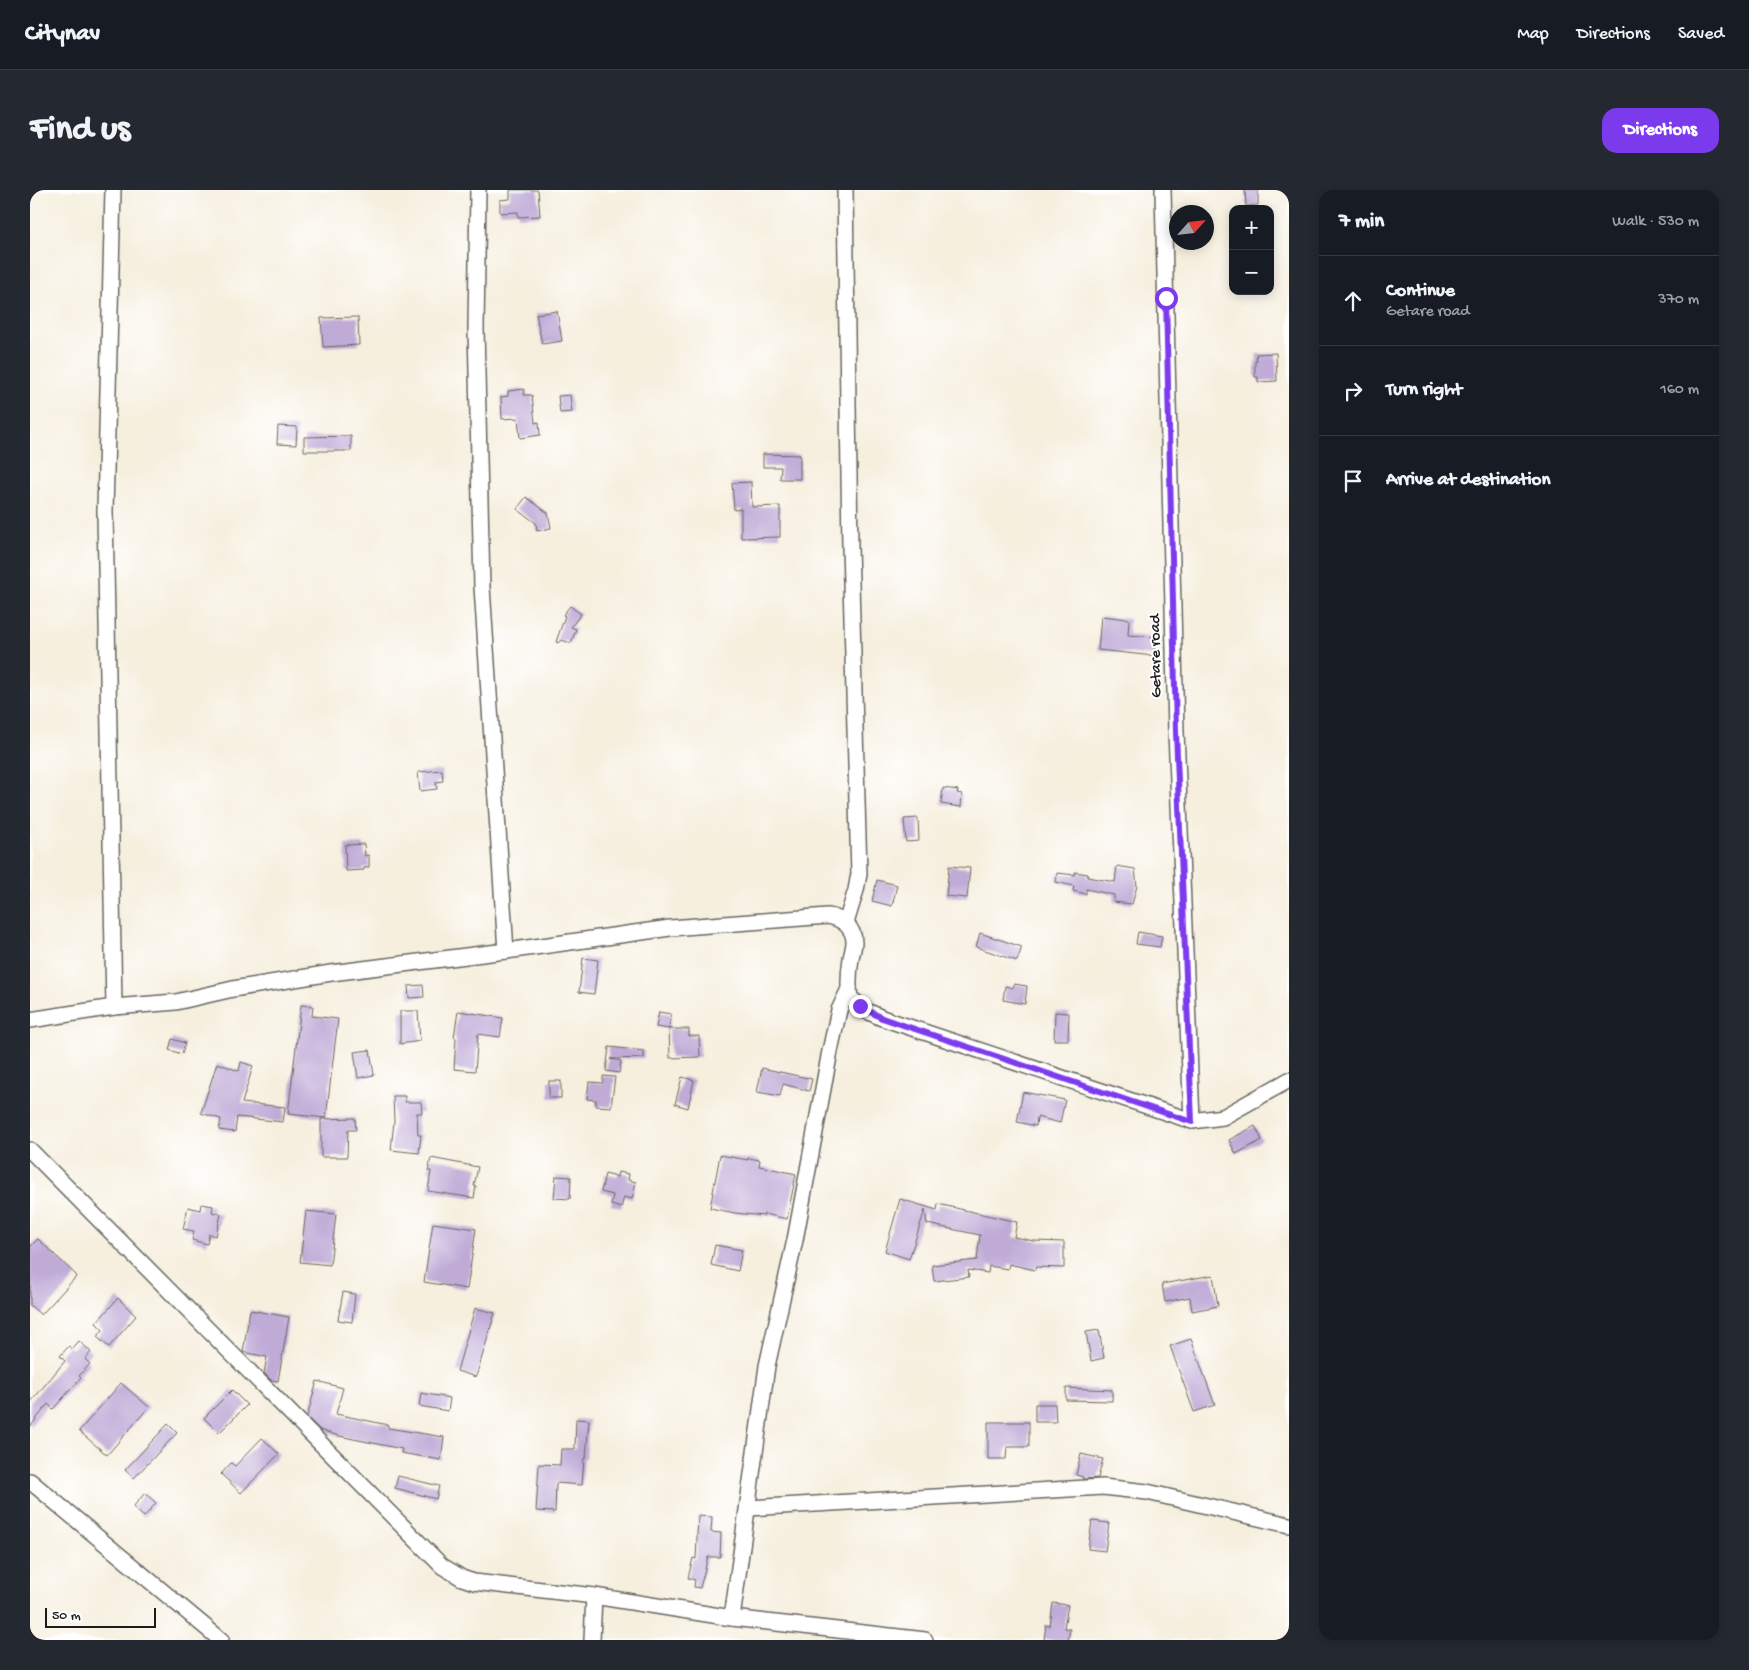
<!DOCTYPE html>
<meta charset="utf-8">
<style>
:root{--surface:#171b24;--page:#242831;--text:#f1f3f6;--muted:#9ea1a6;--line:#363941;--accent:#7c3aed}
body{margin:0;font-family:"Gochi Hand",sans-serif;background:var(--page);color:var(--text)}
.controls{position:absolute;right:15px;top:15px;display:grid;overflow:hidden;border-radius:10px;box-shadow:0 2px 12px #0003}
.controls button{width:45px;height:45px;display:grid;place-items:center;padding:0;border:0;border-bottom:1px solid var(--line);background:var(--surface);color:var(--text);font:25px sans-serif}
.compass{position:absolute;left:1139px;top:15px;width:45px;height:45px;border-radius:50%;background:var(--surface);box-shadow:0 2px 12px #0003;rotate:63deg}
.scale{position:absolute;left:15px;bottom:12px;width:111px;box-sizing:border-box;padding-left:5px;border:2px solid #1c1c1c;border-top:0;font-size:14px;line-height:18px;white-space:nowrap;color:#1c1c1c;-webkit-text-stroke:4px #fff;paint-order:stroke}
.stop{position:absolute;width:15px;height:15px;margin:-11px;border:4px solid #7c3aed;border-radius:50%;background:#fff}
.stop.end{background:#7c3aed;border-color:#fff;box-shadow:0 1px 5px #0008}
.list{margin:0;padding:0;list-style:none}
h2{display:flex;justify-content:space-between;align-items:center;height:65px;margin:0;padding:0 20px;font-size:21px}
h2 small{font-size:16px;font-weight:400;color:var(--muted)}
.list li{display:grid;grid-template-columns:32px 1fr auto;gap:15px;align-items:center;box-sizing:border-box;height:90px;padding:0 20px;border-top:1px solid var(--line)}
.list b{display:block;font-size:19px;white-space:nowrap}
.list p{margin:0;font-size:16px;white-space:nowrap;color:var(--muted)}
.list em{font-size:16px;font-style:normal;color:var(--muted)}
.icon{flex:none;width:28px;height:28px;fill:none;stroke:currentColor;stroke-width:2;stroke-linecap:round;stroke-linejoin:round}
.map{position:relative;flex:none;width:1259px;height:1450px;overflow:hidden;border-radius:15px}
header{display:flex;align-items:center;gap:30px;box-sizing:border-box;height:70px;padding:0 25px;background:var(--surface);border-bottom:1px solid var(--line)}
header strong{font-size:24px}
nav{display:flex;gap:28px;margin-inline-start:auto;font-size:18px}
.intro{display:flex;align-items:center;justify-content:space-between;box-sizing:border-box;height:120px;padding:0 30px}
h1{margin:0;font-size:35px}
.button{padding:12px 22px;border-radius:15px;background:var(--accent);color:#fff;font-size:18px;font-weight:700}
main{display:flex;gap:30px;padding:0 30px}
aside{flex:1;background:var(--surface);border-radius:15px;box-shadow:0 2px 12px #0003}
.map>svg:first-child{display:block}
</style>
<header>
<strong>Citynav</strong>
<nav><a>Map</a><a>Directions</a><a>Saved</a></nav>
</header>
<div class="intro"><h1>Find us</h1><a class="button">Directions</a></div>
<main>
<div class="map">
<svg width="1259" height="1450" viewBox="0 0 1259 1450">
<rect width="100%" height="100%" fill="#fff"/>
<filter id="ink" filterUnits="userSpaceOnUse"><feTurbulence type="fractalNoise" baseFrequency=".02" numOctaves="2"/><feDisplacementMap in="SourceGraphic" scale="10" xChannelSelector="R" yChannelSelector="G"/><feConvolveMatrix kernelMatrix="1 2 1 2 8 2 1 2 1" color-interpolation-filters="sRGB"/></filter>
<filter id="wash" filterUnits="userSpaceOnUse"><feTurbulence type="fractalNoise" baseFrequency=".0096" numOctaves="4" result="noise"/><feDisplacementMap in="SourceGraphic" scale="20" xChannelSelector="R" yChannelSelector="G"/><feGaussianBlur stdDeviation="1.12" result="paint"/><feColorMatrix in="noise" values="0 0 0 0 0 0 0 0 0 0 0 0 0 0 0 0 0 1.4 0 .05"/><feComposite in="paint" operator="in"/></filter>
<g filter="url(#wash)">
<rect width="100%" height="100%" fill="#f6efde"/>
<g id="blocks">
<g fill="#c0abd7">
<polygon points="480,0 508,0 510,26 488,27 488,22 470,23 470,10 480,9"/>
<polygon points="1215,0 1228,0 1228,15 1216,16"/>
<polygon points="527,121 532,151 512,154 506,124"/>
<polygon points="328,127 329,155 293,157 291,128"/>
<polygon points="1246,163 1247,191 1228,192 1228,187 1225,187 1225,171 1227,171 1226,164"/>
<polygon points="494,199 494,205 502,205 505,233 509,232 510,245 490,248 488,228 472,229 471,207 478,206 478,201"/>
<polygon points="540,205 542,222 530,223 528,206"/>
<polygon points="248,236 267,237 266,255 247,254"/>
<polygon points="321,246 321,261 274,261 274,247"/>
<polygon points="733,264 770,265 770,289 750,289 751,277 733,277"/>
<polygon points="721,292 722,317 750,316 750,347 711,348 711,319 704,320 702,293"/>
<polygon points="496,307 518,323 521,338 507,341 506,333 487,319"/>
<polygon points="540,416 551,424 541,437 546,439 541,453 531,450 528,453 526,452 535,426 533,425"/>
<polygon points="1071,426 1099,429 1098,445 1125,447 1124,466 1068,460"/>
<polygon points="412,580 413,591 406,592 407,599 390,601 388,582"/>
<polygon points="913,598 928,600 927,603 932,604 931,617 911,614"/>
<polygon points="888,628 889,651 876,652 874,629"/>
<polygon points="334,654 335,666 339,665 339,677 334,678 334,680 316,681 315,655"/>
<polygon points="919,676 940,678 937,708 916,706"/>
<polygon points="1087,676 1105,679 1107,696 1102,714 1084,712 1084,705 1056,699 1056,704 1043,701 1044,696 1026,692 1027,683 1045,685 1045,682 1058,684 1057,687 1085,692"/>
<polygon points="847,690 867,695 862,716 842,711"/>
<polygon points="1108,742 1132,746 1130,757 1106,754"/>
<polygon points="950,743 992,757 987,771 946,757"/>
<polygon points="553,768 568,770 564,804 549,802"/>
<polygon points="984,794 997,796 995,814 973,810 975,796 983,798"/>
<polygon points="393,795 394,807 379,808 378,796"/>
<polygon points="271,815 283,816 282,826 308,829 296,928 258,924"/>
<polygon points="370,821 388,821 390,851 370,854"/>
<polygon points="428,821 473,828 470,847 448,844 445,881 424,879 426,848 424,847"/>
<polygon points="629,822 641,824 639,839 626,837"/>
<polygon points="1025,822 1039,823 1038,850 1024,850"/>
<polygon points="639,839 659,839 659,846 669,846 670,867 640,868"/>
<polygon points="142,849 155,853 152,864 139,860"/>
<polygon points="579,857 614,861 614,868 580,869 591,871 589,883 576,881"/>
<polygon points="340,860 344,885 328,888 324,862"/>
<polygon points="211,872 223,876 212,913 255,917 253,932 207,927 205,942 189,940 191,929 171,923 187,873 209,881"/>
<polygon points="732,878 782,889 779,901 753,894 750,906 727,902"/>
<polygon points="573,886 585,887 581,917 566,916 566,910 557,909 559,892 573,893"/>
<polygon points="652,887 664,890 658,918 645,914"/>
<rect x="519" y="891" width="12" height="17"/>
<polygon points="993,902 1035,910 1030,933 1007,927 1006,936 987,932"/>
<polygon points="363,906 375,906 375,912 391,912 392,923 387,923 388,945 391,945 389,963 361,960 364,931"/>
<polygon points="325,928 326,940 318,940 317,967 291,967 291,929"/>
<polygon points="1225,936 1232,950 1206,964 1199,950"/>
<polygon points="690,965 718,970 718,968 730,970 729,976 766,984 757,1029 734,1024 734,1026 705,1023 680,1018"/>
<polygon points="401,968 448,977 444,996 446,996 444,1008 398,1001 401,981 398,981"/>
<polygon points="588,982 599,984 598,990 606,992 602,1009 594,1007 591,1018 581,1015 583,1005 571,1002 575,984 587,987"/>
<polygon points="526,986 541,987 540,1009 524,1008"/>
<polygon points="870,1009 907,1020 908,1014 987,1032 984,1047 1004,1051 1034,1052 1034,1078 1006,1077 1005,1080 979,1074 978,1079 959,1076 958,1083 938,1080 939,1087 904,1091 902,1075 947,1070 950,1045 897,1034 895,1020 879,1069 855,1061"/>
<polygon points="171,1014 183,1016 182,1022 191,1024 186,1046 179,1044 177,1054 162,1050 164,1041 153,1039 158,1017 170,1020"/>
<polygon points="276,1021 306,1024 300,1075 270,1072"/>
<polygon points="403,1033 446,1039 437,1099 394,1092"/>
<polygon points="8,1049 47,1086 11,1125 0,1115 0,1057"/>
<polygon points="685,1055 712,1060 708,1081 681,1075"/>
<polygon points="1183,1085 1188,1116 1162,1121 1160,1107 1135,1112 1132,1094"/>
<polygon points="313,1102 325,1104 322,1132 308,1130"/>
<polygon points="88,1108 106,1126 79,1157 67,1147 73,1140 66,1133"/>
<polygon points="445,1118 465,1123 446,1187 427,1181"/>
<polygon points="220,1120 259,1127 248,1191 241,1190 234,1183 237,1167 213,1162"/>
<polygon points="1069,1140 1074,1168 1061,1171 1056,1142"/>
<polygon points="1161,1149 1185,1215 1164,1222 1140,1156"/>
<polygon points="49,1151 61,1162 55,1169 60,1174 49,1186 51,1188 23,1219 18,1214 0,1237 0,1213 35,1171 30,1166 39,1156 42,1159"/>
<polygon points="287,1191 313,1198 306,1224 358,1235 358,1238 414,1247 411,1270 371,1263 372,1259 309,1246 290,1240 277,1227"/>
<polygon points="91,1193 119,1217 77,1265 49,1241"/>
<polygon points="1036,1198 1082,1200 1082,1211 1036,1210"/>
<polygon points="202,1200 217,1215 189,1243 174,1228"/>
<polygon points="391,1203 420,1208 418,1221 389,1216"/>
<polygon points="1005,1214 1025,1214 1026,1232 1005,1232"/>
<polygon points="546,1229 559,1230 556,1268 554,1268 552,1295 526,1293 525,1322 506,1321 509,1274 530,1275 531,1259 545,1259"/>
<polygon points="958,1232 999,1232 999,1257 977,1257 976,1269 958,1269"/>
<polygon points="138,1234 147,1243 104,1288 95,1280"/>
<polygon points="232,1248 249,1264 211,1303 191,1284 201,1273 205,1276"/>
<polygon points="1051,1264 1073,1269 1068,1288 1052,1289 1053,1287 1046,1285"/>
<polygon points="368,1286 409,1296 406,1309 365,1298"/>
<polygon points="115,1303 126,1313 114,1327 103,1317"/>
<polygon points="668,1326 682,1327 681,1342 691,1343 690,1367 678,1367 670,1398 664,1397 665,1390 658,1388 663,1368 666,1369"/>
<polygon points="1062,1331 1079,1333 1075,1361 1058,1359"/>
<polygon points="1023,1413 1038,1415 1034,1438 1040,1439 1038,1450 1014,1450 1016,1435 1020,1436"/>
</g>
</g>
</g>
<g filter="url(#ink)">
<use href="#blocks" fill-opacity="0" stroke="#686660" stroke-width="1"/>
<g fill="none" stroke-linecap="round" stroke-linejoin="round">
<g stroke="#686660" stroke-width="18">
<g id="street">
<polyline points="83,0 75,321 84,817"/>
<polyline points="448,0 446,139 452,397 476,761"/>
<polyline points="815,0 820,356 829,684 826,700 816,733"/>
<polyline points="1133,0 1146,542 1162,931"/>
<path d="M0,830l84,-13 62,-5 57,-13 98,-16 175,-22 164,-23 158,-12c13,2 26,11 26,26 0,5 -2,11 -3,16 -2,13 -3,27 -1,40l17,13 15,7 310,103 31,-4 66,-37"/>
<polyline points="0,960 412,1376 432,1388 444,1392 564,1406 702,1428 895,1450"/>
<polyline points="0,1291 191,1450"/>
<polyline points="718,1318 1073,1297 1117,1302 1259,1335"/>
<polyline points="702,1428 737,1176 765,1050 800,861 809,820 819,799"/>
<polyline points="562,1450 564,1406"/>
</g>
</g>
<use href="#street" stroke="#fff" stroke-width="15"/>
</g>
</g>
<g fill="none" stroke-linecap="round" stroke-linejoin="round" filter="url(#ink)">
<polyline stroke="#7c3aed" stroke-width="6" points="830,816 852,828 1162,932 1146,542 1136,108"/>
</g>
<g text-anchor="middle" dominant-baseline="central" stroke-width="4" stroke-linejoin="round" paint-order="stroke">
<g font-size="16" fill="#1c1c1c" stroke="#fff">
<text transform="translate(1127 466) rotate(-91)">Getare road</text>
</g>
</g>
</svg>
<div class="controls">
<button>+</button>
<button>−</button>
</div>
<svg class="compass" viewBox="-18 -18 36 36"><path d="M0-13l5 13h-10z" fill="#e53935"/><path d="M0 13l5-13h-10z" fill="#9ea1a6"/></svg>
<div class="scale">50 m</div>
<div class="stop" style="left:1136px;top:108px"></div>
<div class="stop end" style="left:830px;top:816px"></div>
</div>
<aside>
<h2>7 min<small>Walk · 530 m</small></h2>
<ul class="list">
<li><svg class="icon" aria-label="ahead" viewBox="0 0 24 24"><path d="M12 20V5M6 11l6-6 6 6"/></svg><div><b>Continue</b><p>Getare road</p></div><em>370 m</em></li>
<li><svg class="icon" aria-label="right" viewBox="0 0 24 24"><path d="M7 20v-9h11M14 6l5 5-5 5"/></svg><div><b>Turn right</b></div><em>160 m</em></li>
<li><svg class="icon" aria-label="arrive" viewBox="0 0 24 24"><path d="M6 21V4h12l-3 4 3 4H6"/></svg><div><b>Arrive at destination</b></div></li>
</ul>
</aside>
</main>
